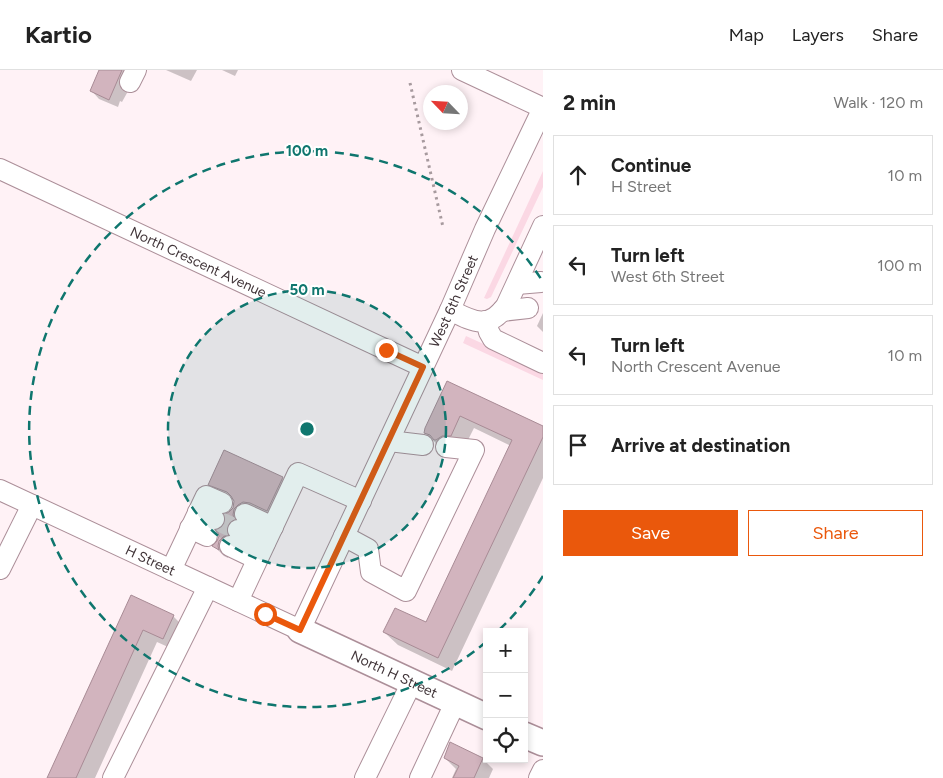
<!DOCTYPE html>
<meta charset="utf-8">
<style>
:root{--surface:#fff;--page:#f2f2f2;--text:#222;--muted:#767676;--line:#e0e0e0;--accent:#ea580c}
body{margin:0;font-family:Figtree,sans-serif;background:var(--page);color:var(--text)}
.controls{position:absolute;right:15px;bottom:15px;display:grid;overflow:hidden;border-radius:0px;box-shadow:0 2px 8px #0003}
.controls button{width:45px;height:45px;display:grid;place-items:center;padding:0;border:0;border-bottom:1px solid var(--line);background:var(--surface);color:var(--text);font:25px sans-serif}
.compass{position:absolute;left:423px;top:15px;width:45px;height:45px;border-radius:50%;background:var(--surface);box-shadow:0 2px 8px #0003;rotate:295deg}
.stop{position:absolute;width:15px;height:15px;margin:-11px;border:4px solid #ea580c;border-radius:50%;background:#fff}
.stop.end{background:#ea580c;border-color:#fff;box-shadow:0 1px 5px #0008}
.list{margin:0;padding:0;list-style:none}
h2{display:flex;justify-content:space-between;align-items:center;height:65px;margin:0;padding:0 20px;font-size:21px}
h2 small{font-size:16px;font-weight:400;color:var(--muted)}
.list li{display:grid;grid-template-columns:32px 1fr auto;gap:15px;align-items:center;box-sizing:border-box;height:80px;margin:0 10px 10px;padding:0 10px;border:1px solid var(--line);border-radius:0px}
.list b{display:block;font-size:19px;white-space:nowrap}
.list p{margin:0;font-size:16px;white-space:nowrap;color:var(--muted)}
.list em{font-size:16px;font-style:normal;color:var(--muted)}
.actions{display:flex;gap:10px;padding:15px 20px}
.actions a{flex:1;padding:11px 0;border:1px solid var(--accent);border-radius:0px;text-align:center;font-size:18px;color:var(--accent)}
.actions .main{background:var(--accent);color:#fff}
.icon{flex:none;width:28px;height:28px;fill:none;stroke:currentColor;stroke-width:2;stroke-linecap:round;stroke-linejoin:round}
.map{position:relative;flex:none;width:543px;height:708px;overflow:hidden}
header{display:flex;align-items:center;gap:30px;box-sizing:border-box;height:70px;padding:0 25px;background:var(--surface);border-bottom:1px solid var(--line)}
header strong{font-size:24px}
nav{display:flex;gap:28px;margin-inline-start:auto;font-size:18px}
main{display:flex}
aside{flex:1;background:var(--surface)}
.map>svg:first-child{display:block}
</style>
<header>
<strong>Kartio</strong>
<nav><a>Map</a><a>Layers</a><a>Share</a></nav>
</header>
<main>
<div class="map">
<svg width="543" height="708" viewBox="0 0 543 708">
<rect width="100%" height="100%" fill="#fff2f6"/>
<g fill="#fbd8e4">
<polygon points="543,101 543,117 491,227 487,229 484,228"/>
<polygon points="466,266 543,301 543,310 463,273"/>
</g>
<g fill="#0003">
<polygon points="100,0 136,0 127,15 127,23 122,32 120,31 118,37 99,29 91,20"/>
<polygon points="166,0 197,0 191,11"/>
<polygon points="222,0 238,0 235,6"/>
<polygon points="543,243 543,262 537,256"/>
<polygon points="448,313 543,358 543,408 452,601 398,575 384,562 427,554 511,376 474,358 464,378 439,376 425,363"/>
<polygon points="282,408 293,418 277,451 229,482 228,488 224,486 214,476 219,472 220,465 234,439 235,431 220,425 210,414"/>
<polygon points="131,527 173,546 186,559 177,581 157,572 95,708 48,708"/>
<polygon points="451,674 483,689 493,699 489,708 452,708 456,699 445,688"/>
</g>
<g fill="#d2b4be" stroke="#a88b95">
<polygon points="99,0 122,0 109,30 90,21"/>
<polygon points="447,311 543,356 543,367 438,588 383,562 395,538 426,552 512,370 460,346 451,366 442,366 436,370 434,370 430,365 424,363 425,358"/>
<polygon points="224,380 283,407 267,441 250,433 243,432 238,435 234,439 233,445 235,449 231,451 227,455 226,460 227,465 223,467 219,471 218,476 219,480 212,476 217,471 219,466 217,460 221,458 225,454 226,448 225,444 229,442 233,438 234,431 231,426 227,422 208,415"/>
<polygon points="131,525 174,545 163,569 143,560 76,708 47,708"/>
<polygon points="450,672 483,688 474,708 453,708 459,696 444,688"/>
</g>
<g fill="none" stroke-linecap="round" stroke-linejoin="round">
<polyline stroke="#d9ccd0" stroke-width="20" stroke-dasharray="20 10" stroke-linecap="butt" points="214,449 238,460"/>
<g stroke="#ac8f99" stroke-width="22">
<g id="minor">
<polyline points="462,0 543,38"/>
<polyline points="130,12 136,0"/>
<path id="s1" d="M0,99l423,198"/>
<polyline points="517,214 541,212"/>
<path d="M450,240c22,11 38,21 56,-4l37,-80"/>
<polyline points="502,241 528,238"/>
<polyline points="486,251 489,262 493,269 543,293"/>
<polyline points="389,371 423,375"/>
<path id="s2" d="M0,420l300,140 150,-320 35,-81 58,-121"/>
<polyline points="198,442 214,449"/>
<polyline points="245,444 273,457"/>
<polyline points="190,458 207,466"/>
<polyline points="238,460 265,473"/>
<polyline points="344,466 368,479 371,502 406,521 474,380 446,377"/>
<polyline points="230,476 257,489"/>
<polyline points="0,499 32,435"/>
<polyline points="171,500 206,426 222,433"/>
<polyline points="238,531 298,403 361,431"/>
<polyline points="113,708 208,517"/>
<polyline points="365,708 412,612"/>
<polyline points="420,708 455,633"/>
<polyline points="539,708 543,700"/>
</g>
</g>
<g stroke="#ac8f99" stroke-width="28">
<g id="major">
<path id="s3" d="M300,560l187,87"/>
<polyline points="524,665 543,673"/>
</g>
</g>
<polyline stroke="#a79a9e" stroke-width="3" stroke-dasharray="2.5 4" stroke-linecap="butt" points="410,13 443,157"/>
<use href="#minor" stroke="#fff" stroke-width="20"/>
<use href="#major" stroke="#fff" stroke-width="25"/>
</g>
<g fill="none" stroke-linecap="round" stroke-linejoin="round">
<polyline stroke="#ea580c" stroke-width="6" points="265,544 300,560 423,297 386,280"/>
</g>
<circle cx="307" cy="359" r="139" fill="#0f766e" fill-opacity=".12"/>
<g fill="none" stroke="#0f766e" stroke-width="2.5" stroke-dasharray="9 6">
<circle cx="307" cy="359" r="139"/>
<path d="M543 506A278 278 0 0 1 498 561M486 572A278 278 0 1 1 543 212"/>
</g>
<g text-anchor="middle" dominant-baseline="central" stroke-width="4" stroke-linejoin="round" paint-order="stroke">
<g font-size="14" fill="#413539" stroke="#fff">
<text stroke="none"><textPath href="#s1" startOffset="219">North Crescent Avenue</textPath></text>
<text stroke="none"><textPath href="#s2" startOffset="694">West 6th Street</textPath></text>
<text stroke="none"><textPath href="#s2" startOffset="166">H Street</textPath></text>
<text stroke="none"><textPath href="#s3" startOffset="104">North H Street</textPath></text>
</g>
</g>
<circle cx="307" cy="359" r="8" fill="#0f766e" stroke="#fff" stroke-width="2.5"/>
<g font-size="15" text-anchor="middle" font-weight="bold" fill="#0f766e" stroke="#fff" stroke-width="4" stroke-linejoin="round" paint-order="stroke">
<text x="307" y="86">100 m</text>
<text x="307" y="225">50 m</text>
</g>
</svg>
<div class="controls">
<button>+</button>
<button>−</button>
<button><svg class="icon" aria-label="locate" viewBox="0 0 24 24"><circle cx="12" cy="12" r="6"/><path d="M12 2v4M12 18v4M2 12h4M18 12h4"/></svg></button>
</div>
<svg class="compass" viewBox="-18 -18 36 36"><path d="M0-13l5 13h-10z" fill="#e53935"/><path d="M0 13l5-13h-10z" fill="#767676"/></svg>
<div class="stop" style="left:265px;top:544px"></div>
<div class="stop end" style="left:386px;top:280px"></div>
</div>
<aside>
<h2>2 min<small>Walk · 120 m</small></h2>
<ul class="list">
<li><svg class="icon" aria-label="ahead" viewBox="0 0 24 24"><path d="M12 20V5M6 11l6-6 6 6"/></svg><div><b>Continue</b><p>H Street</p></div><em>10 m</em></li>
<li><svg class="icon" aria-label="left" viewBox="0 0 24 24"><path d="M17 20v-9H6M10 6l-5 5 5 5"/></svg><div><b>Turn left</b><p>West 6th Street</p></div><em>100 m</em></li>
<li><svg class="icon" aria-label="left" viewBox="0 0 24 24"><path d="M17 20v-9H6M10 6l-5 5 5 5"/></svg><div><b>Turn left</b><p>North Crescent Avenue</p></div><em>10 m</em></li>
<li><svg class="icon" aria-label="arrive" viewBox="0 0 24 24"><path d="M6 21V4h12l-3 4 3 4H6"/></svg><div><b>Arrive at destination</b></div></li>
</ul>
<div class="actions"><a class="main">Save</a><a>Share</a></div>
</aside>
</main>
